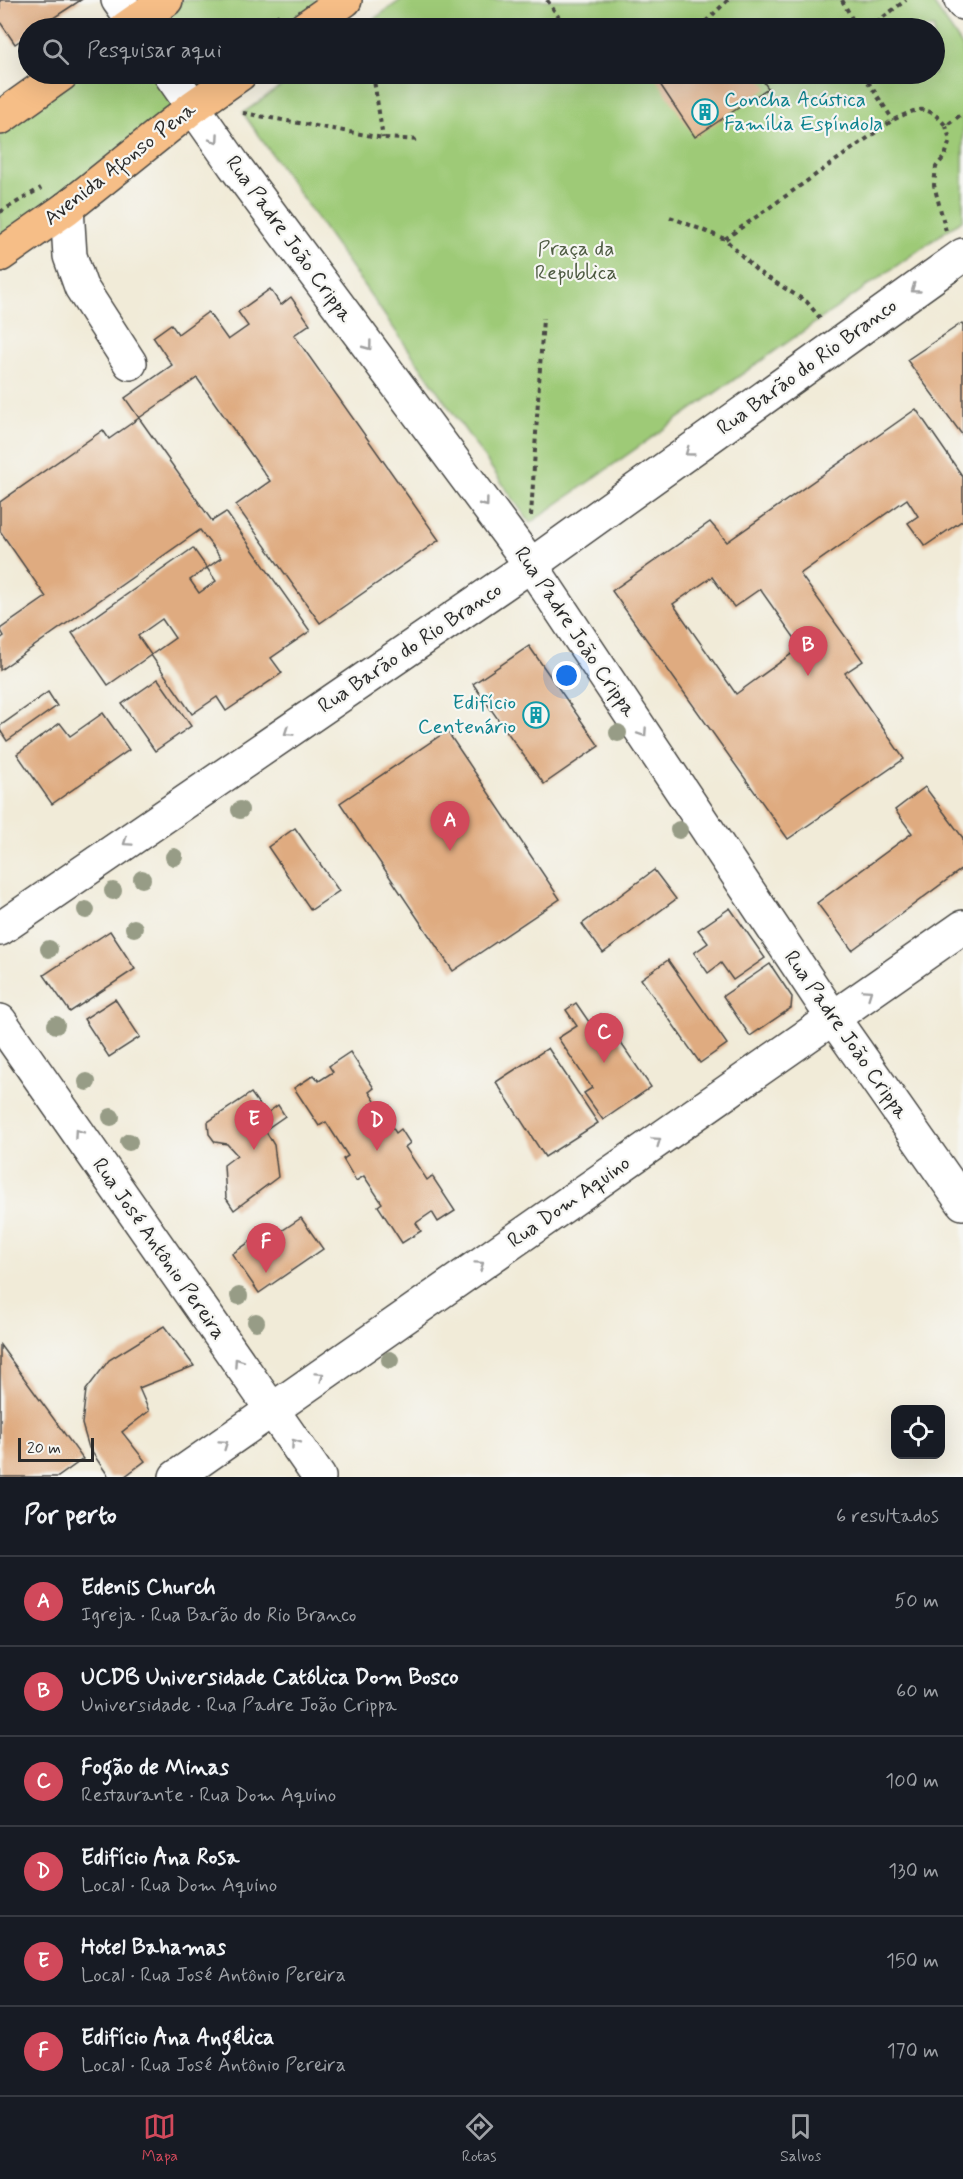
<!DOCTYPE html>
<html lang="pt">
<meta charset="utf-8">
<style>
:root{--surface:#171b24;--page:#242831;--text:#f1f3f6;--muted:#9ea1a6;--line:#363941;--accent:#d1495b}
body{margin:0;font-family:Mynerve,sans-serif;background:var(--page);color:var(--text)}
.controls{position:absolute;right:18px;bottom:18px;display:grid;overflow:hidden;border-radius:12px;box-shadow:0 6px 24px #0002}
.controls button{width:54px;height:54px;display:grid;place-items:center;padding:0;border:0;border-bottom:2px solid var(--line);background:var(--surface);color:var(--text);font:30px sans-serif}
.scale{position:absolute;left:18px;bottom:15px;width:76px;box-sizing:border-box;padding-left:6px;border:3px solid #2b2b2b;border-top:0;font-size:16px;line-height:21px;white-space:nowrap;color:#2b2b2b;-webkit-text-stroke:4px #f6f6f2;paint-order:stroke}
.you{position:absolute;left:567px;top:676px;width:21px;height:21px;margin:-15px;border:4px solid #fff;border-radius:50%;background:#1a73e8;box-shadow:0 0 0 9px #1a73e833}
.badge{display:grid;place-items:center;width:39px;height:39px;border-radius:50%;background:var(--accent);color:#fff;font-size:20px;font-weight:700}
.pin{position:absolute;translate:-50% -50px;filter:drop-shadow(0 2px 3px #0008)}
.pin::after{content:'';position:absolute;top:32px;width:21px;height:18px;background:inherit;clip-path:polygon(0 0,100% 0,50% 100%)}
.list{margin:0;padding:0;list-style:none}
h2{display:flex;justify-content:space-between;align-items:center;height:78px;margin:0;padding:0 24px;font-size:26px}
h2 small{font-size:20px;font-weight:400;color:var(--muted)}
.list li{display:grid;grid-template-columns:39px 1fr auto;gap:18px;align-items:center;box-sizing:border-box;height:90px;padding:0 24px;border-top:2px solid var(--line)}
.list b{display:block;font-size:22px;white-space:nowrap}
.list p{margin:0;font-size:20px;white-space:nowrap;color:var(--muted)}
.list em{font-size:20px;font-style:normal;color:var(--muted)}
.icon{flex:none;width:33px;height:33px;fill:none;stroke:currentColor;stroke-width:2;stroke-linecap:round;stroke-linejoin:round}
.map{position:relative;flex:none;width:963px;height:1477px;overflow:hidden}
.search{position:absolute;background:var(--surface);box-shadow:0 6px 24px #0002;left:18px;right:18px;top:18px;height:66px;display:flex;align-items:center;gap:15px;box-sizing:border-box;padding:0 21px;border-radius:33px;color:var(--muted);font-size:22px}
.sheet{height:618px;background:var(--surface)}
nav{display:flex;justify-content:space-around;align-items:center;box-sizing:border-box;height:84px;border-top:2px solid var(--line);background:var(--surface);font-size:16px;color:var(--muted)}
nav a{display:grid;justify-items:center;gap:3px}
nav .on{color:var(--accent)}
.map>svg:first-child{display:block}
</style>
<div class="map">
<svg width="963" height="1477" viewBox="0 0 963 1477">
<rect width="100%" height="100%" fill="#f6f6f2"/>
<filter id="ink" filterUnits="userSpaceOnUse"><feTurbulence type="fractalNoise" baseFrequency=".0167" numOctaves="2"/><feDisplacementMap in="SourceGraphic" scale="12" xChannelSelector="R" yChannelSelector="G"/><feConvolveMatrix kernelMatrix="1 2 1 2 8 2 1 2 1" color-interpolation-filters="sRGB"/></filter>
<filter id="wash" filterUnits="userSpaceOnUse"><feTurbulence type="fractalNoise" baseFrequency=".008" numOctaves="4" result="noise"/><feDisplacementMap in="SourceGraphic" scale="24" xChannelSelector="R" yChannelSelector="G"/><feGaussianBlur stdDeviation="1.35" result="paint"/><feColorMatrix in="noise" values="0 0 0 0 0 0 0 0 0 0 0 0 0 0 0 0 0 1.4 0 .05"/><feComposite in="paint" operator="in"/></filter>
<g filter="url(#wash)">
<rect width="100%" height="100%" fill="#f1ebd8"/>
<g fill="#9eca77" stroke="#647a51" stroke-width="1.5">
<polygon points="166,0 345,0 304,28 126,28"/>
<polygon points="401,0 931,0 963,47 963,219 530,523 243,113 298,74 934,74 934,28 361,28"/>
<polygon points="62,74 240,74 0,255 0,118"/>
</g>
<g id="blocks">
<g fill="#dfab80" fill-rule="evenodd">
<polygon points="0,0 81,0 38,28 28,28 28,35 15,44 0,22"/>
<polygon points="656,74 758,74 768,88 695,137 654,75"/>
<polygon points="270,289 281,305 291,297 310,324 294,335 439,540 320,623 236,505 270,481 197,378 139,418 125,398 172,365 153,337 171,324 178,334 208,312 228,340 248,326 238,312"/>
<polygon points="962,323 963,325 963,436 907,360"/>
<path d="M916,409l47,68v43l-38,26 -17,-23 10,-7 -11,-17 -107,75 63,87 -18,12 59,86 -116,80 -176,-248 98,-69 17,20zM712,577l22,30 26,-18 41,58 -65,47 -63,-90z"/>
<path d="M139,418l73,103 14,-9 84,119 -39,27 11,15 -56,38 -9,-14 -25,17 -41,-59 -43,30 -36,-52 121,-85 14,20 -17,12 9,13 17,-12 -9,-13 14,-10 -21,-28 -200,140v-31l4,-3 -4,-7 46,-32 -46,-66v-29l103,-72 6,9zM162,619l13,19 -24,17 -13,-19z"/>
<polygon points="529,646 599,746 544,784 473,684"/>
<polygon points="158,679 191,726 155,751 122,704"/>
<polygon points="48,692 57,706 7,741 0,730 0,726"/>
<polygon points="103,713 129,750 52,804 17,754 60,723 70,736"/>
<polygon points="447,731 560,899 453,971 340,803"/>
<polygon points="925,787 963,838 963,868 852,950 817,903 912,833 895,810"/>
<polygon points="295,828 339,891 311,910 268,847"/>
<polygon points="654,870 676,899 603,953 582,924"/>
<polygon points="730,908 765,958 733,980 721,963 708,973 694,953 708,943 698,930"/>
<polygon points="110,931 135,969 70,1012 44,975"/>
<polygon points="668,960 727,1044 700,1063 641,979"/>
<polygon points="770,964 792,997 791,1008 750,1036 723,996"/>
<polygon points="115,999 140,1037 109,1057 84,1019"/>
<polygon points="576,1003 589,1022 601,1014 651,1087 603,1120 584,1093 592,1088 558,1038 577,1026 566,1010"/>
<polygon points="548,1048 598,1123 545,1157 496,1082"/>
<polygon points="350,1052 374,1088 369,1092 396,1133 401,1129 410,1143 405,1147 427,1180 432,1176 455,1211 438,1222 432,1212 416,1223 421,1231 402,1243 378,1206 382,1203 364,1176 356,1181 343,1159 348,1156 326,1122 319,1126 294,1088 314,1075 319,1081 333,1072 329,1066"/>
<polygon points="251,1093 266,1114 278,1105 285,1116 265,1130 274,1145 278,1177 234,1210 226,1198 224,1165 237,1155 227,1144 215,1142 209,1134 208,1122"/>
<polygon points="301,1218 323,1249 259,1293 232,1254 266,1231 271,1238"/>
<polygon points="164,1326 194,1366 139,1388 149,1411 122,1432 145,1461 124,1477 109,1477 89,1448 82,1424 86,1390 109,1360"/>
<polygon points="0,1345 83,1459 58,1477 0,1477"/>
</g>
</g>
</g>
<g filter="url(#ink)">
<use href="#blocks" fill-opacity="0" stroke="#494845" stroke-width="1.5"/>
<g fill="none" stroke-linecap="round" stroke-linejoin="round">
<g stroke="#494845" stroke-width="36">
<g id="minor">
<polyline points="118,0 138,28"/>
<polyline points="961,0 963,3"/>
<polyline points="170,74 234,165 531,565 833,1018 963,1203"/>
<polyline points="67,208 70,256 81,287 130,363"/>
<polyline points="0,929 531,565 963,255"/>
<polyline points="0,1021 319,1477"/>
<polyline points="176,1477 963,927"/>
</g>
</g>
<g stroke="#494845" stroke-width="36">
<g id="major">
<polyline points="126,28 166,0"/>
<polyline points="305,28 345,0"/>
<polyline points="0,118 62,74"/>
<polyline points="0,255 67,208 193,107 240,74"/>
</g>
</g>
<g stroke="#494845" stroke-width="4" stroke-dasharray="4.5 4.5" stroke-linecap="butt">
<polyline points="547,0 566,28"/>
<polyline points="842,0 857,28"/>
<polyline points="365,25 365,28"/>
<polyline points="262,28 279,15"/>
<polyline points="699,28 728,0"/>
<polyline points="869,28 906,0"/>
<polyline points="373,74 383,138"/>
<polyline points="579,74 581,79"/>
<polyline points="863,74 893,120"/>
<polyline points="243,113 383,138 419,140"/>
<polyline points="0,212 41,188"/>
<polyline points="670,217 725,239 757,271 807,302 820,318"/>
<polyline points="946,231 934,185 936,167 945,156 950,140 946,126"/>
<path d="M725,239l168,-119c25,-12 34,-17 53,6l17,-13"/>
<polyline points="531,516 543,318"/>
</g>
<use href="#minor" stroke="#fff" stroke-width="33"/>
<use href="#major" stroke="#f6be87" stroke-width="33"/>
</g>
<g fill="#979c86">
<circle cx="618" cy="733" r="9"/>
<circle cx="240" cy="810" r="9"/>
<circle cx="679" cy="830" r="9"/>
<circle cx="174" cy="857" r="9"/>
<circle cx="142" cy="879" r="9"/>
<circle cx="113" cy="891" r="9"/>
<circle cx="86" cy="910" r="9"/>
<circle cx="134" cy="928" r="9"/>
<circle cx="49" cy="949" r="9"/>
<circle cx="56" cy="1025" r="9"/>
<circle cx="87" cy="1082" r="9"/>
<circle cx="111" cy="1117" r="9"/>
<circle cx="129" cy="1142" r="9"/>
<circle cx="239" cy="1296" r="9"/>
<circle cx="256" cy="1322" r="9"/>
<circle cx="390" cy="1360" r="9"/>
</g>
<defs><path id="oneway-chevron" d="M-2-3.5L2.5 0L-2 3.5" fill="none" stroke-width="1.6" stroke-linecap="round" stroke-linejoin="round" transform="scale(1.5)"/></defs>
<g stroke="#a0a0a0">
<use href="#oneway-chevron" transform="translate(215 139) rotate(55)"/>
<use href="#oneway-chevron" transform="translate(915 289) rotate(144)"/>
<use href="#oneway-chevron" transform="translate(368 346) rotate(53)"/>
<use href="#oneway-chevron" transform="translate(689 452) rotate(144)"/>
<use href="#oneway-chevron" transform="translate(485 503) rotate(53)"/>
<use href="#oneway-chevron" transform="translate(288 732) rotate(146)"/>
<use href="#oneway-chevron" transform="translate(643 733) rotate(56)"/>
<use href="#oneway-chevron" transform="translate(127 842) rotate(146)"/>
<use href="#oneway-chevron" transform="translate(868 993) rotate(-35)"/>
<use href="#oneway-chevron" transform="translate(78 1133) rotate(-125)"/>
<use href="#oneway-chevron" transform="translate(657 1141) rotate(-35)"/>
<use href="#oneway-chevron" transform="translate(480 1265) rotate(-35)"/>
<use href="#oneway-chevron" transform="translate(238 1362) rotate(-125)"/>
<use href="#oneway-chevron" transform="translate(320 1376) rotate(-35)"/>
<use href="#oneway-chevron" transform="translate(295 1443) rotate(-125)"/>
<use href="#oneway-chevron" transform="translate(224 1444) rotate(-35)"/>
</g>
</g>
<defs>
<g id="building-ring" transform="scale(1.35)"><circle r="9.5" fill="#f6f6f2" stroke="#0f9aa8" stroke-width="1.5"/><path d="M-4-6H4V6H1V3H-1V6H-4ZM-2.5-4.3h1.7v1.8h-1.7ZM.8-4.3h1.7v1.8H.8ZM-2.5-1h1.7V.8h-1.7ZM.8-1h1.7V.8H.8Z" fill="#0f9aa8"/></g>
</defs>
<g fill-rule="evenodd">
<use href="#building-ring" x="705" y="112"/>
<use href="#building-ring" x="536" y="715"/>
</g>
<g text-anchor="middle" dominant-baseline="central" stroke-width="4.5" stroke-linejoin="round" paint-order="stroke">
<g font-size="21" fill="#0d838f" stroke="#f6f6f2" text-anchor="start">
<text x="724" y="100">Concha Acústica<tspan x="724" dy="24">Família Espíndola</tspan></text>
<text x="516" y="703" text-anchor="end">Edifício<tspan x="516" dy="24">Centenário</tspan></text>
</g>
<g font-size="21" fill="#2b2b2b" stroke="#f6f6f2">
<text transform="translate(120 164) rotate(-38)">Avenida Afonso Pena</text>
<text transform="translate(289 239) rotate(54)">Rua Padre João Crippa</text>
<text transform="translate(807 367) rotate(-36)">Rua Barão do Rio Branco</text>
<text transform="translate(575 632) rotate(56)">Rua Padre João Crippa</text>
<text transform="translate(410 648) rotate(-34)">Rua Barão do Rio Branco</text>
<text transform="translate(846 1035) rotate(55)">Rua Padre João Crippa</text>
<text transform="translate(569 1202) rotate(-35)">Rua Dom Aquino</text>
<text transform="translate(159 1249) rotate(55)">Rua José Antônio Pereira</text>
</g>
<g font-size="21" fill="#4e5b42" stroke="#f6f6f2">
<text x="576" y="249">Praça da<tspan x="576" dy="24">Republica</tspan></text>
</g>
</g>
</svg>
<div class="controls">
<button><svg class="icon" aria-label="locate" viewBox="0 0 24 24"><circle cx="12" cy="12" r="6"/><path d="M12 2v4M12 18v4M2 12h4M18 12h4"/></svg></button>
</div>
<div class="scale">20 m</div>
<div class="you"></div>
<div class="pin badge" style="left:450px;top:851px">A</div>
<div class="pin badge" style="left:808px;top:676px">B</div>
<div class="pin badge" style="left:604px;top:1063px">C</div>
<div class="pin badge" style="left:377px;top:1151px">D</div>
<div class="pin badge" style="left:254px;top:1150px">E</div>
<div class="pin badge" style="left:266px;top:1273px">F</div>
<div class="search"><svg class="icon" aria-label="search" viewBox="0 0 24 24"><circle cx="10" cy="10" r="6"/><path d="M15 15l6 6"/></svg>Pesquisar aqui</div>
</div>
<section class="sheet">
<h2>Por perto<small>6 resultados</small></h2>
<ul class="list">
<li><span class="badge">A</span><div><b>Edenis Church</b><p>Igreja · Rua Barão do Rio Branco</p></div><em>50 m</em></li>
<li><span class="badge">B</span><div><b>UCDB Universidade Católica Dom Bosco</b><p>Universidade · Rua Padre João Crippa</p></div><em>60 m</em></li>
<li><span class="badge">C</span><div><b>Fogão de Minas</b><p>Restaurante · Rua Dom Aquino</p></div><em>100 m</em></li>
<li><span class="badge">D</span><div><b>Edifício Ana Rosa</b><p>Local · Rua Dom Aquino</p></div><em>130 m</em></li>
<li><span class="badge">E</span><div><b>Hotel Bahamas</b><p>Local · Rua José Antônio Pereira</p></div><em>150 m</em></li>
<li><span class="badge">F</span><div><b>Edifício Ana Angélica</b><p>Local · Rua José Antônio Pereira</p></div><em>170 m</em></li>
</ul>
</section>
<nav>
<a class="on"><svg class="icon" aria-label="map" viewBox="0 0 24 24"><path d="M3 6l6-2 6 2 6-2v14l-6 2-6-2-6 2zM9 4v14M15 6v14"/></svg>Mapa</a>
<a><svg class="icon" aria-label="directions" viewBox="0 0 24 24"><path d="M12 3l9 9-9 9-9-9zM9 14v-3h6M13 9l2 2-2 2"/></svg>Rotas</a>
<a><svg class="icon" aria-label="saved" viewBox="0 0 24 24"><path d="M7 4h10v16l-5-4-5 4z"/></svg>Salvos</a>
</nav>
